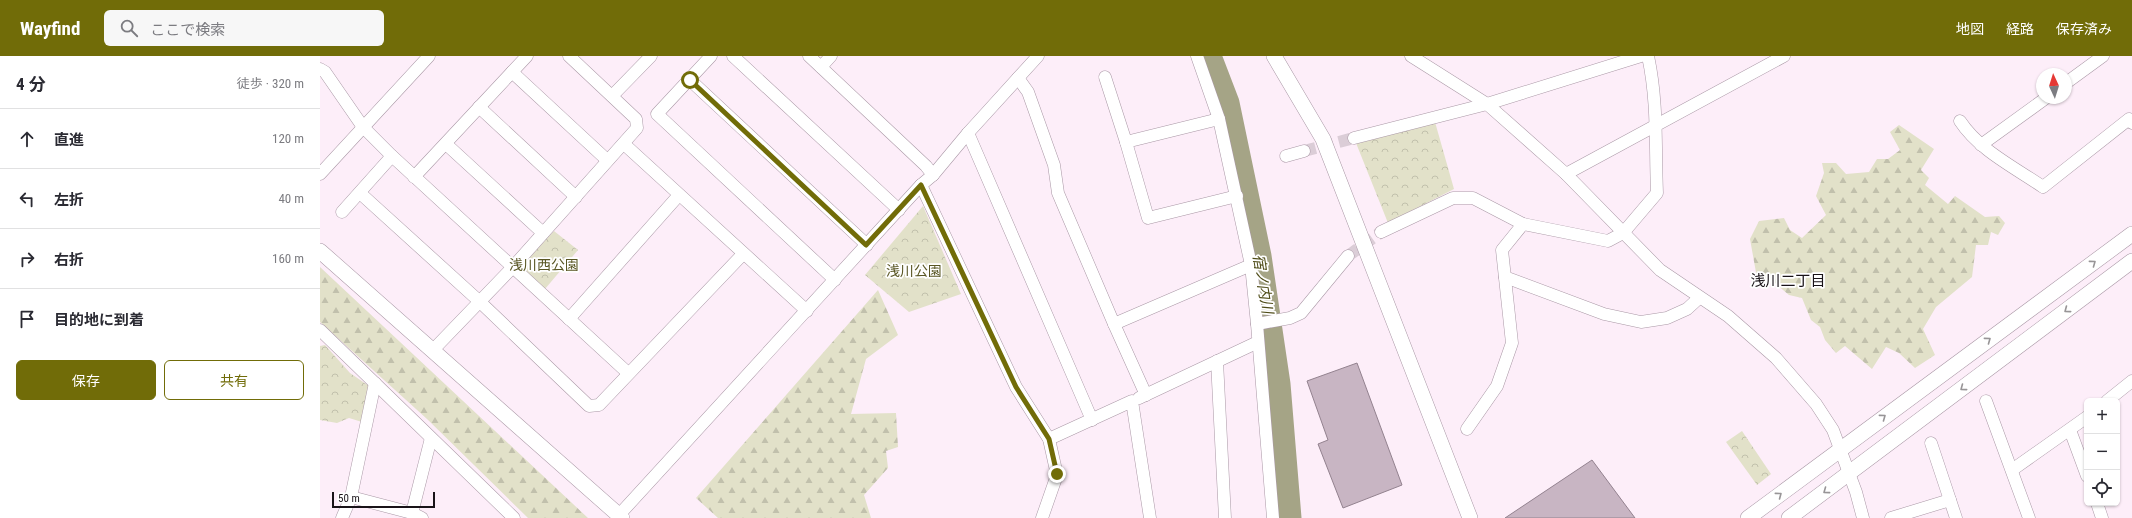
<!DOCTYPE html>
<html lang="ja">
<meta charset="utf-8">
<style>
:root{--surface:#fff;--page:#f7f7f7;--text:#2b2b33;--muted:#7c7c81;--line:#e1e1e2;--accent:#716c08}
body{margin:0;font-family:"Roboto Condensed","Noto Sans JP",sans-serif;background:var(--page);color:var(--text)}
.controls{position:absolute;right:12px;bottom:12px;display:grid;overflow:hidden;border-radius:6px;box-shadow:0 1px 3px #0004}
.controls button{width:36px;height:36px;display:grid;place-items:center;padding:0;border:0;border-bottom:1px solid var(--line);background:var(--surface);color:var(--text);font:20px sans-serif}
.compass{position:absolute;left:1716px;top:12px;width:36px;height:36px;border-radius:50%;background:var(--surface);box-shadow:0 1px 3px #0004;rotate:356deg}
.scale{position:absolute;left:12px;bottom:10px;width:103px;box-sizing:border-box;padding-left:4px;border:2px solid #191318;border-top:0;font-size:11px;line-height:14px;white-space:nowrap;color:#191318;-webkit-text-stroke:3px #fff;paint-order:stroke}
.stop{position:absolute;width:12px;height:12px;margin:-9px;border:3px solid #716c08;border-radius:50%;background:#fff}
.stop.end{background:#716c08;border-color:#fff;box-shadow:0 1px 4px #0008}
.list{margin:0;padding:0;list-style:none}
h2{display:flex;justify-content:space-between;align-items:center;height:52px;margin:0;padding:0 16px;font-size:17px}
h2 small{font-size:13px;font-weight:400;color:var(--muted)}
.list li{display:grid;grid-template-columns:26px 1fr auto;gap:12px;align-items:center;box-sizing:border-box;height:60px;padding:0 16px;border-top:1px solid var(--line)}
.list b{display:block;font-size:15px;white-space:nowrap}
.list em{font-size:13px;font-style:normal;color:var(--muted)}
.actions{display:flex;gap:8px;padding:12px 16px}
.actions a{flex:1;padding:9px 0;border:1px solid var(--accent);border-radius:6px;text-align:center;font-size:14px;color:var(--accent)}
.actions .main{background:var(--accent);color:#fff}
.icon{flex:none;width:22px;height:22px;fill:none;stroke:currentColor;stroke-width:2;stroke-linecap:round;stroke-linejoin:round}
.map{position:relative;flex:none;width:1812px;height:462px;overflow:hidden}
header{display:flex;align-items:center;gap:24px;box-sizing:border-box;height:56px;padding:0 20px;background:var(--accent);color:#fff}
header strong{font-size:19px}
nav{display:flex;gap:22px;margin-inline-start:auto;font-size:14px}
.search{width:280px;height:36px;background:var(--page);display:flex;align-items:center;gap:10px;box-sizing:border-box;padding:0 14px;border-radius:6px;color:var(--muted);font-size:15px}
main{display:flex}
aside{flex:1;background:var(--surface)}
.map>svg:first-child{display:block}
</style>
<header>
<strong>Wayfind</strong>
<div class="search"><svg class="icon" aria-label="search" viewBox="0 0 24 24"><circle cx="10" cy="10" r="6"/><path d="M15 15l6 6"/></svg>ここで検索</div>
<nav><a>地図</a><a>経路</a><a>保存済み</a></nav>
</header>
<main>
<aside>
<h2>4 分<small>徒歩 · 320 m</small></h2>
<ul class="list">
<li><svg class="icon" aria-label="ahead" viewBox="0 0 24 24"><path d="M12 20V5M6 11l6-6 6 6"/></svg><div><b>直進</b></div><em>120 m</em></li>
<li><svg class="icon" aria-label="left" viewBox="0 0 24 24"><path d="M17 20v-9H6M10 6l-5 5 5 5"/></svg><div><b>左折</b></div><em>40 m</em></li>
<li><svg class="icon" aria-label="right" viewBox="0 0 24 24"><path d="M7 20v-9h11M14 6l5 5-5 5"/></svg><div><b>右折</b></div><em>160 m</em></li>
<li><svg class="icon" aria-label="arrive" viewBox="0 0 24 24"><path d="M6 21V4h12l-3 4 3 4H6"/></svg><div><b>目的地に到着</b></div></li>
</ul>
<div class="actions"><a class="main">保存</a><a>共有</a></div>
</aside>
<div class="map">
<svg width="1812" height="462" viewBox="0 0 1812 462">
<defs>
<pattern id="forest-firs" width="22" height="20" patternUnits="userSpaceOnUse"><rect width="22" height="20" fill="#e2e1c9"/><path d="M5 1l3.5 6h-7zM16 11l3.5 6h-7z" fill="#c1c0ac"/></pattern>
<pattern id="park-crowns" width="20" height="18" patternUnits="userSpaceOnUse"><rect width="20" height="18" fill="#e2e1c9"/><path d="M2 6a3 3 0 1 1 6 0M12 15a3 3 0 1 1 6 0" fill="none" stroke="#c1c0ac"/></pattern>
</defs>
<rect width="100%" height="100%" fill="#fdeef9"/>
<g fill="url(#forest-firs)">
<polygon points="1579,69 1614,93 1601,114 1609,122 1605,129 1628,148 1635,140 1665,161 1679,160 1685,167 1678,179 1671,176 1668,189 1656,189 1652,221 1616,251 1603,273 1615,299 1595,312 1579,297 1566,291 1552,313 1525,290 1516,297 1505,284 1500,271 1491,264 1482,242 1469,239 1450,223 1437,222 1430,183 1439,165 1464,162 1470,174 1482,182 1506,159 1496,140 1504,117 1502,107 1516,107 1526,118 1549,116 1557,103 1568,103 1580,94 1570,76"/>
<polygon points="0,211 268,462 208,462 107,363 0,266"/>
<polygon points="558,234 578,279 546,303 531,358 576,357 578,391 566,395 568,412 544,439 551,462 398,462 376,442"/>
</g>
<g fill="url(#park-crowns)">
<polygon points="1115,66 1134,133 1068,167 1036,87"/>
<polygon points="603,150 641,238 589,256 545,219"/>
<polygon points="234,175 258,194 225,233 201,210"/>
<polygon points="5,289 30,317 49,330 42,366 29,362 17,367 0,364 0,290"/>
<polygon points="1422,375 1451,418 1437,429 1406,386"/>
</g>
<g fill="none" stroke-linecap="round" stroke-linejoin="round">
<polyline stroke="#a5a486" stroke-width="25" points="889,0 907,47 939,200 958,328 969,462"/>
</g>
<g fill="#c8b5c3" stroke="#93828f">
<polygon points="1037,307 1082,429 1023,452 998,388 1008,384 987,325"/>
<polygon points="1272,404 1315,462 1185,462"/>
</g>
<g fill="none" stroke-linecap="round" stroke-linejoin="round">
<g stroke="#dbcdd7" stroke-width="12" stroke-dasharray="12 6" stroke-linecap="butt">
<polyline points="984,95 1034,82"/>
<polyline points="1028,200 1061,176"/>
</g>
<g stroke="#aa98a6" stroke-width="13">
<g id="minor">
<polyline points="391,0 337,58 515,224"/>
<polyline points="413,0 579,154"/>
<polyline points="489,0 606,110 613,119"/>
<polyline points="877,0 899,63 931,209 937,268 953,462"/>
<polyline points="1091,0 1167,48 1246,118 1340,214 1408,260 1456,302 1496,348 1513,374 1536,436 1543,462"/>
<polyline points="501,11 511,0"/>
<polyline points="0,13 5,16 43,71 72,100 308,317"/>
<polyline points="192,16 207,0"/>
<polyline points="785,21 806,86 828,162 917,140"/>
<polyline points="698,22 708,36 734,109 738,137 794,268 826,339"/>
<polyline points="370,24 547,189"/>
<polyline points="1746,27 1783,0"/>
<polyline points="292,40 331,0"/>
<polyline points="159,51 256,141"/>
<path d="M1640,65c19,29 54,46 83,66l86,-68 3,4"/>
<polyline points="648,77 772,364"/>
<polyline points="1034,82 1167,48 1321,0"/>
<polyline points="806,86 899,63"/>
<polyline points="126,88 223,177"/>
<polyline points="304,88 487,255"/>
<polyline points="1661,89 1726,42"/>
<polyline points="966,100 984,95"/>
<polyline points="0,118 109,0"/>
<polyline points="1246,118 1464,0"/>
<polyline points="94,121 192,16 287,104"/>
<polyline points="601,129 696,331 729,383 737,419 722,462"/>
<polyline points="40,137 159,245 269,350 279,349 423,198"/>
<polyline points="22,156 72,100"/>
<path d="M1061,176l72,-34h20l50,26 85,17 15,-8 34,-40c-2,-48 1,-90 -9,-137"/>
<polyline points="1185,221 1284,258 1321,266 1347,262 1367,253 1379,242"/>
<polyline points="249,263 359,139"/>
<polyline points="794,268 931,209"/>
<polyline points="937,268 970,262 981,257 1028,200"/>
<polyline points="0,274 194,462"/>
<polyline points="113,294 192,212 317,72 316,63 249,0"/>
<polyline points="897,305 905,462"/>
<polyline points="819,342 938,286"/>
<polyline points="1666,345 1709,462"/>
<polyline points="1787,345 1812,325"/>
<polyline points="1147,373 1177,330 1192,287 1182,194 1203,168"/>
<polyline points="1750,374 1767,420"/>
<polyline points="729,383 812,345 830,462"/>
<polyline points="1611,387 1630,444"/>
<polyline points="1692,414 1767,361"/>
<polyline points="31,441 55,327"/>
<polyline points="1777,447 1782,462"/>
<polyline points="92,457 111,382"/>
<polyline points="299,459 601,129 613,119 648,77 718,0"/>
<polyline points="22,462 31,441 92,457 102,462"/>
<polyline points="1571,462 1630,444 1636,462"/>
</g>
</g>
<g stroke="#aa98a6" stroke-width="16">
<g id="tertiary">
<polyline points="954,0 1003,83 1150,462"/>
<polyline points="0,195 302,462"/>
<polyline points="1428,462 1812,178"/>
<polyline points="1469,462 1812,205"/>
</g>
</g>
<use href="#minor" stroke="#fff" stroke-width="12"/>
<use href="#tertiary" stroke="#fff" stroke-width="15"/>
</g>
<defs><path id="oneway-chevron" d="M-2-3.5L2.5 0L-2 3.5" fill="none" stroke-width="1.6" stroke-linecap="round" stroke-linejoin="round"/></defs>
<g stroke="#989597">
<use href="#oneway-chevron" transform="translate(1773 207) rotate(-36)"/>
<use href="#oneway-chevron" transform="translate(1747 254) rotate(143)"/>
<use href="#oneway-chevron" transform="translate(1668 284) rotate(-36)"/>
<use href="#oneway-chevron" transform="translate(1643 332) rotate(143)"/>
<use href="#oneway-chevron" transform="translate(1563 361) rotate(-36)"/>
<use href="#oneway-chevron" transform="translate(1506 435) rotate(144)"/>
<use href="#oneway-chevron" transform="translate(1459 439) rotate(-37)"/>
</g>
<g fill="none" stroke-linecap="round" stroke-linejoin="round">
<polyline stroke="#716c08" stroke-width="5" points="370,24 546,189 601,129 696,331 729,383 737,418"/>
</g>
<g text-anchor="middle" dominant-baseline="central" stroke-width="3.5" stroke-linejoin="round" paint-order="stroke">
<g font-size="14" fill="#595623" stroke="#fff">
<text x="224" y="209">浅川西公園</text>
<text x="594" y="215">浅川公園</text>
</g>
<g font-size="15" fill="#191318" stroke="#fff">
<text x="1468" y="225">浅川二丁目</text>
</g>
<g font-size="15" font-style="italic" fill="#4e4b17" stroke="#fff">
<text transform="translate(943 228) rotate(81)">宿ノ内川</text>
</g>
</g>
</svg>
<div class="controls">
<button>+</button>
<button>−</button>
<button><svg class="icon" aria-label="locate" viewBox="0 0 24 24"><circle cx="12" cy="12" r="6"/><path d="M12 2v4M12 18v4M2 12h4M18 12h4"/></svg></button>
</div>
<svg class="compass" viewBox="-18 -18 36 36"><path d="M0-13l5 13h-10z" fill="#e53935"/><path d="M0 13l5-13h-10z" fill="#7c7c81"/></svg>
<div class="scale">50 m</div>
<div class="stop" style="left:370px;top:24px"></div>
<div class="stop end" style="left:737px;top:418px"></div>
</div>
</main>
